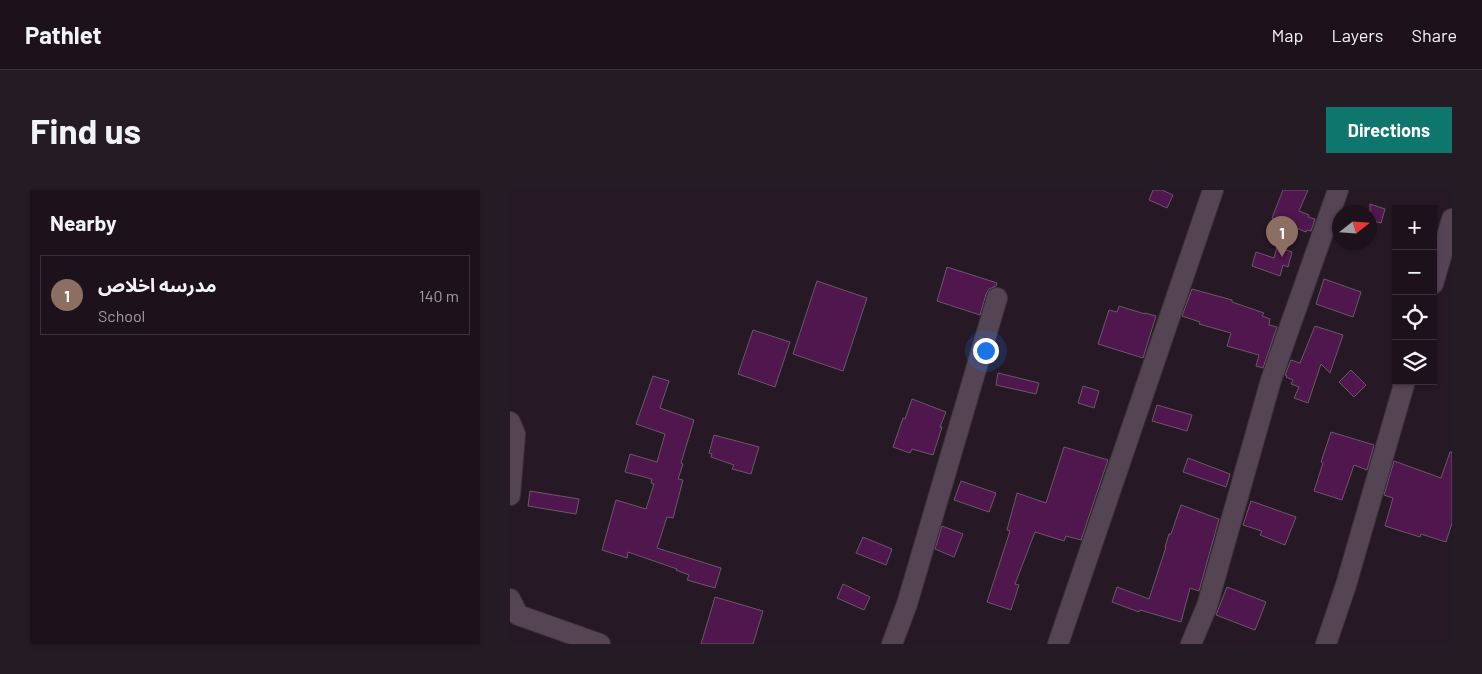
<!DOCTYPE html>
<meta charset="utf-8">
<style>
:root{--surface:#1d121c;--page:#251b25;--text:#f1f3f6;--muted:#a09ea3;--line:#3b323b;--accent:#0f766e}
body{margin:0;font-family:Barlow,"Noto Sans Arabic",sans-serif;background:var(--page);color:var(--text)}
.controls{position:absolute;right:15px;top:15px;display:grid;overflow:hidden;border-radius:0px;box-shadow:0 1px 4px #0004}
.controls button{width:45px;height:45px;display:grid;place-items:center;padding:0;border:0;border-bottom:1px solid var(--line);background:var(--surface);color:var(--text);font:25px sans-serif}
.compass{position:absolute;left:822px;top:15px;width:45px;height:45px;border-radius:50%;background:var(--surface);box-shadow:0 1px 4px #0004;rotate:73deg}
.you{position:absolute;left:475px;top:160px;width:18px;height:18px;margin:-12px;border:4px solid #fff;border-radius:50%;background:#1a73e8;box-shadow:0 0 0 8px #1a73e833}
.badge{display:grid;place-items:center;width:32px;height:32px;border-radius:50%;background:var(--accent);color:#fff;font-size:16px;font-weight:700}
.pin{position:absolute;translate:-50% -41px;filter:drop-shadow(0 1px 2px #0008)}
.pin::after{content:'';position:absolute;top:26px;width:18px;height:15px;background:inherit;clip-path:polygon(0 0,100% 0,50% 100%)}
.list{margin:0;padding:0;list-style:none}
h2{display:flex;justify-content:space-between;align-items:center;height:65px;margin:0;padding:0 20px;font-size:21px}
h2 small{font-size:16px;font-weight:400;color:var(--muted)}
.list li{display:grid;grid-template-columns:32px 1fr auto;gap:15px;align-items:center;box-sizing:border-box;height:80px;margin:0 10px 10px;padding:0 10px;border:1px solid var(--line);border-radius:0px}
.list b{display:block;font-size:19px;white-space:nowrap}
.list p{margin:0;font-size:16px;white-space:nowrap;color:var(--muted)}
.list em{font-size:16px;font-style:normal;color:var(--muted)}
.icon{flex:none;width:28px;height:28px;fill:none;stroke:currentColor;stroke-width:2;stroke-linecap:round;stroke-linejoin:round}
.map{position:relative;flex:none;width:942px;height:454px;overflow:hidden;border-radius:0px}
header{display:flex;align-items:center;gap:30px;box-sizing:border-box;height:70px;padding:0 25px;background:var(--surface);border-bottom:1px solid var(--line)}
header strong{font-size:24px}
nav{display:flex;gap:28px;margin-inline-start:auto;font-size:18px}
.intro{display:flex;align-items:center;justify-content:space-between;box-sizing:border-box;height:120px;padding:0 30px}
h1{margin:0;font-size:35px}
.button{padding:12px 22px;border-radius:0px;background:var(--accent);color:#fff;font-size:18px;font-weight:700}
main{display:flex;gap:30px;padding:0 30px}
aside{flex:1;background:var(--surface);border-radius:0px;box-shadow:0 1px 4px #0004}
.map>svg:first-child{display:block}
</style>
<header>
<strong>Pathlet</strong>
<nav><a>Map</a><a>Layers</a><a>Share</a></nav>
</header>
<div class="intro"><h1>Find us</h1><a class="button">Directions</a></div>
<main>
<aside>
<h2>Nearby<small></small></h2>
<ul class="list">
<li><span class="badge" style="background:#8d6e63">1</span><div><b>مدرسه اخلاص</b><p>School</p></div><em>140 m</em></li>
</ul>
</aside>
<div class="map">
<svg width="942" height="454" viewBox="0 0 942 454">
<rect width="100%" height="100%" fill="#271826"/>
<g fill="#4f174d" stroke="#6a5868">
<polygon points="643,0 652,0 663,5 657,18 639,10"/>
<polygon points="773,0 798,0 789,21 799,25 798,27 805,29 801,41 797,40 796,42 762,28"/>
<polygon points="860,14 875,19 871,33 860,30"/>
<polygon points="767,57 782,62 778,77 773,75 770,86 742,76 746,62 764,68"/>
<polygon points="437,77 487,93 486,96 479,99 476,104 470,125 427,111"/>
<polygon points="814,89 851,102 843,127 806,114"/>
<polygon points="307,91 357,108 333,181 283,164"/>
<polygon points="682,99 722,110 722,112 754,123 752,126 760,129 759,135 767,137 753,178 746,176 749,165 717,156 721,143 689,134 690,132 672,126"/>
<polygon points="609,116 635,124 635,123 646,126 633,168 588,154 599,120 607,122"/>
<polygon points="805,136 833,145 820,183 811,174 798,213 784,208 789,197 781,194 783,190 776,187 777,186 775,185 781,170 790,173"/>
<polygon points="243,140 280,152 265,197 228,184"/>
<polygon points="841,180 856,195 844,207 829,192"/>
<polygon points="488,183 529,193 526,204 486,195"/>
<polygon points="143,186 159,191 150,218 184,230 171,273 173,274 168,289 173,290 163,328 157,327 147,358 211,378 205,398 177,390 179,385 166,380 167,379 118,362 117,368 92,360 106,310 136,319 144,294 141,293 142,289 115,282 120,264 147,272 155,244 126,234"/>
<polygon points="573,196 589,201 584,218 568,213"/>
<polygon points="402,209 436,222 430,237 432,237 423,265 402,259 400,263 383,257 393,228 395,229"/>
<polygon points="647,215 682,225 677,241 642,231"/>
<polygon points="821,242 864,255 857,280 844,275 832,310 804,301 813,273 811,272"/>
<polygon points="204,245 249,257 241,284 222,279 224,275 201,267 202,264 199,263"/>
<polygon points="554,257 598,270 571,350 556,346 554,351 525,342 505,394 509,395 501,420 477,412 500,341 497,340 507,303 536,313"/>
<polygon points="940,262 942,262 942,333 936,352 911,344 910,347 875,336 883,308 874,305 884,271 931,288"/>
<polygon points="678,268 720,284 716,297 673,282"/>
<polygon points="451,291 486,303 479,322 444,310"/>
<polygon points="20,301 69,309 66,324 18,316"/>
<polygon points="741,311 786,327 775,355 750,345 752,341 733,335"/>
<polygon points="671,315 709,329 689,401 680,398 671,432 630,420 629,422 602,412 607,397 639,409 656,357 655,357 659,344 661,344"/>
<polygon points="432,336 453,344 444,367 425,359"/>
<polygon points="353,347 382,359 376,375 346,363"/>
<polygon points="333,394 360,407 354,420 327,408"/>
<polygon points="717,397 756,412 745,440 706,425"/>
<polygon points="205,407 253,421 243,454 191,454"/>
</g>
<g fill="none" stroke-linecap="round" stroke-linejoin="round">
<g stroke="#3d323d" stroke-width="22">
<g id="minor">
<polyline points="923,94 942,29"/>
<polyline points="0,232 5,244 0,305"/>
<polyline points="0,409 8,425 90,454"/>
<polyline points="382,454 397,414 487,108"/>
<polyline points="548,454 703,0"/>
<polyline points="681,454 697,416 761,190 828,0"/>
<polyline points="816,454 836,395 895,191"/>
</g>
</g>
<use href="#minor" stroke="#554454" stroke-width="20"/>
</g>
</svg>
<div class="controls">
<button>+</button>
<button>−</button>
<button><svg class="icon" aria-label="locate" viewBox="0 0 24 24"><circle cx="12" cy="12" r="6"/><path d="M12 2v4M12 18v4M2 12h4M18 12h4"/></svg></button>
<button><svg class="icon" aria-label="layers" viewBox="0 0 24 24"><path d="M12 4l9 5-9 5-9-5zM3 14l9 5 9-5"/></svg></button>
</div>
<svg class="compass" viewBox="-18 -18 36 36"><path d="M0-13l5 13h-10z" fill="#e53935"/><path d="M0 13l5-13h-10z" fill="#a09ea3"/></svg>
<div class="you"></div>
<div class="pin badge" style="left:772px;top:67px;background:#8d6e63">1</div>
</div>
</main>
